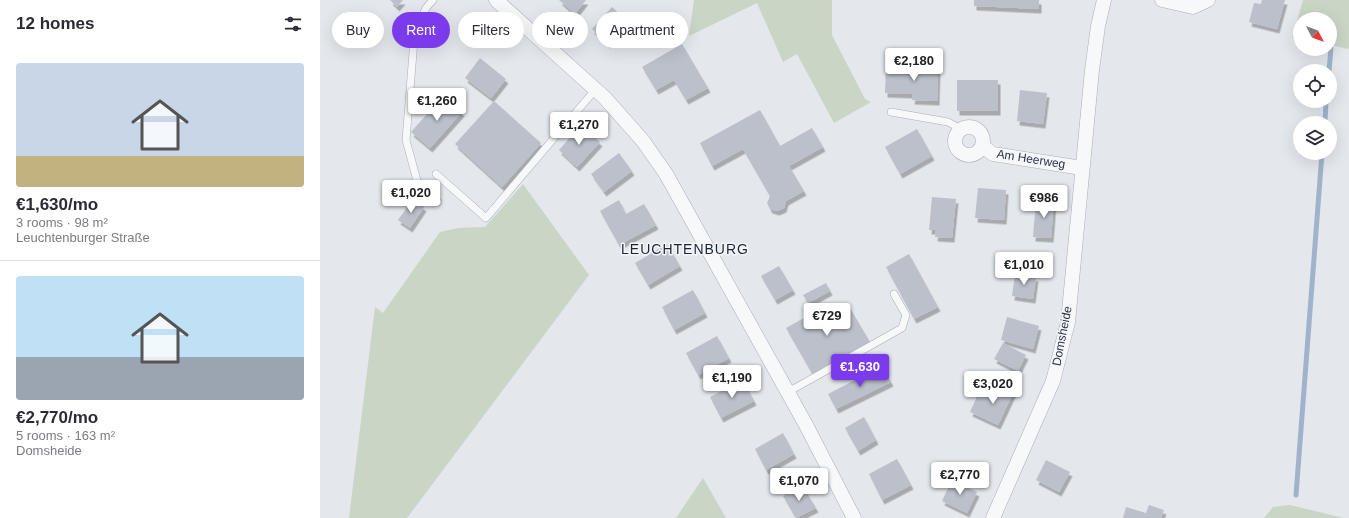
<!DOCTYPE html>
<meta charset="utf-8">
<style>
:root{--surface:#fff;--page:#f7f7f7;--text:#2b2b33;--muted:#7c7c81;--line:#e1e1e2;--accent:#7c3aed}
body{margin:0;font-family:Helvetica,sans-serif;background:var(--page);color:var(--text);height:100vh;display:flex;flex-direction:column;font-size:15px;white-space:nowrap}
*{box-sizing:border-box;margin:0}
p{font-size:13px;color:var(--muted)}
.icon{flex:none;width:22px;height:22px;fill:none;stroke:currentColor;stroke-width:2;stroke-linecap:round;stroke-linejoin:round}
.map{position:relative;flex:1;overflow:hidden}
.panel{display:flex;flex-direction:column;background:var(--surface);width:320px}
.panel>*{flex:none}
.hud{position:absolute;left:12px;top:12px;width:380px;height:36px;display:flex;gap:8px}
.needle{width:26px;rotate:131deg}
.tools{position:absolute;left:973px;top:12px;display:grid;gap:8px}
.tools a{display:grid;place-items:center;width:44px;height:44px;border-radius:50%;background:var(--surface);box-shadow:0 4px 16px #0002;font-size:20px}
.price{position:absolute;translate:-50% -34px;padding:0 9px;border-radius:4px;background:#fff;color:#222;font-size:13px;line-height:26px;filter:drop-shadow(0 1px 2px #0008)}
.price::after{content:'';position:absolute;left:50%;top:24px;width:12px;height:9px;margin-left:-6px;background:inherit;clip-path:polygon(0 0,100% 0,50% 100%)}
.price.current{background:var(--accent);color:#fff}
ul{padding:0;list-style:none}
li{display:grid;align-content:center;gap:8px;height:212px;padding:0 16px}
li+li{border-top:1px solid var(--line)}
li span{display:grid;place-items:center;height:124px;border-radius:4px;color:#555}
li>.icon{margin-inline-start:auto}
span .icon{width:72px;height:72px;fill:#fffc;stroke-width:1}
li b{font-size:17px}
h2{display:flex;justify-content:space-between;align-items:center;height:48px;padding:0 16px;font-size:17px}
.tag{padding:0 14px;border-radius:18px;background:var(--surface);box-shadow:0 4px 16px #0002;font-size:14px;line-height:36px}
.tag.current{background:var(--accent);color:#fff}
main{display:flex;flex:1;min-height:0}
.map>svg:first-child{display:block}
</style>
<main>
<section class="panel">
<h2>12 homes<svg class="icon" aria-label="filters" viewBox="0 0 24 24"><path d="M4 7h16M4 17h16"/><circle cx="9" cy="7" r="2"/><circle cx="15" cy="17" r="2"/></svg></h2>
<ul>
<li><span style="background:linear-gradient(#c9d6e8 75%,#c2b280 0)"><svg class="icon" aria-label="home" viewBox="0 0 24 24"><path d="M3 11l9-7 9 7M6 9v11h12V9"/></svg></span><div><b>€1,630/mo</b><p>3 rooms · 98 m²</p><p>Leuchtenburger Straße</p></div></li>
<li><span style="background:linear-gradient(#bfe0f5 65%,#9aa5b1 0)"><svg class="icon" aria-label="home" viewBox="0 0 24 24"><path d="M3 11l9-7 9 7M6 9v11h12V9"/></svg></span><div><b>€2,770/mo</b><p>5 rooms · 163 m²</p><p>Domsheide</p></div></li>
</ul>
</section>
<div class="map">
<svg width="1029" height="518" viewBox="0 0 1029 518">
<defs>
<filter id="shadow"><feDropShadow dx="2.5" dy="4.5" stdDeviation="0" flood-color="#0004"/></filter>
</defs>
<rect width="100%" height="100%" fill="#e4e7ec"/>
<!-- green -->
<g fill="#c9d6c5">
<polygon points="374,0 512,0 512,35 545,99 551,102 514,123 477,54 463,62 437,3 369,36"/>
<polygon points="983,0 1029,0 1029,49 1010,45 1010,19 980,19 980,40 972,38"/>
<polygon points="203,184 269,275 87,518 29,518 55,307 63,313 120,232 138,228 165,227"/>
<polygon points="383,478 406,518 356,518"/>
<polygon points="970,505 1024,518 944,518 953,507"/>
</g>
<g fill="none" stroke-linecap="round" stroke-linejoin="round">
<!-- stream -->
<g stroke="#9fb4cc" stroke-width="5">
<polyline points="1009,71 1011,48"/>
<polyline points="1005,123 1006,101"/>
<polyline points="976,495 1002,153"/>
</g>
</g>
<!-- building -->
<g fill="#bbc0ca" filter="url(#shadow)">
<polygon points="70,0 83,0 77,7"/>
<polygon points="239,0 266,0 255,14"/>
<polygon points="654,0 719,0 719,9 654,6"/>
<polygon points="942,0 965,0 957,29 929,22 934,3 941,4"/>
<polygon points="292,7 308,22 288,44 272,29"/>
<polygon points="362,44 388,88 366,100 354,80 336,90 322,67"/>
<polygon points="160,58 186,79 171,98 145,78"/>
<polygon points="596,65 618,65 617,101 592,100 593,94 565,93 566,68 595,69"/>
<rect x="637" y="80" width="41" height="31"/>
<polygon points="700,90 727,93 723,124 697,121"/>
<polygon points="124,95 142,112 110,148 91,132"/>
<polygon points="174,101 221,143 182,187 135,144"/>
<polygon points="440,110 460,146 492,128 503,147 469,166 484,191 466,201 464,208 457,211 450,209 447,203 450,196 423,149 392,166 380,143"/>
<polygon points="261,125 280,142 257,167 239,150"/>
<polygon points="597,129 612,156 580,174 565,147"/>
<polygon points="299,153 312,171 284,192 271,174"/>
<polygon points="658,188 686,190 684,220 655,218"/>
<polygon points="612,197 636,199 632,238 615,237 616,230 609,230"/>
<polygon points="93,199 104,207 90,228 78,220"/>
<polygon points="299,200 306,214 324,204 336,225 299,245 280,211"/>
<polygon points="716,200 734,201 731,238 713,237"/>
<polygon points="347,244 360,266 328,285 315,263"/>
<polygon points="589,254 618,307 594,319 566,267"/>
<polygon points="459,266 473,290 455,300 441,276"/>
<polygon points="695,274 716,277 713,299 692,296"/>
<polygon points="506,283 510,291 488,303 483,295"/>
<polygon points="373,290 385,313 354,330 342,307"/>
<polygon points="509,304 514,313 528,305 550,342 493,375 466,328"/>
<polygon points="687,317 719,326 713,349 681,340"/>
<polygon points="397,336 409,358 378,375 366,353"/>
<polygon points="683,343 706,355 698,371 674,359"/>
<polygon points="562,366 571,382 516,409 508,394"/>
<polygon points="423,380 434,401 401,418 390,397"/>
<polygon points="678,384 694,391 678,425 650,412 659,392 672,398"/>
<polygon points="544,417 556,440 538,451 525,428"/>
<polygon points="463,433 474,454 446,470 435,449"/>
<polygon points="577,459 591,485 562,500 549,474"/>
<polygon points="726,460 750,472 739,492 716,480"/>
<polygon points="632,480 657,492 647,513 622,501"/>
<polygon points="482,485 496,508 476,518 463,496"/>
<polygon points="829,505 844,510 841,518 803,518 806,507 826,513"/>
</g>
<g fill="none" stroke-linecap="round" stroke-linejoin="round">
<!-- service casing -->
<g stroke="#a9aeb7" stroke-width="8">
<g id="service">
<polyline points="113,0 106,8 99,23 94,40 86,140 98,184 118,202"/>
<polyline points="571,112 628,122 641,129"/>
<polyline points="116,174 166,218 275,90"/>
<polyline points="468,392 582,328 586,315 574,294"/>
</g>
</g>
<!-- minor casing -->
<g stroke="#a9aeb7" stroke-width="15">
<g id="minor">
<polyline points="176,0 285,98 323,141 346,174 486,425 534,518"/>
<polyline points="842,0 873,7 888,0"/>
<circle cx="649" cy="141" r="14"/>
<polyline points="662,146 673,154 762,168"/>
<polyline points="673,518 733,381 748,322 772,70 778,26 784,0"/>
</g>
</g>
<!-- service -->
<use href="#service" stroke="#f7f8fa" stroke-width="7"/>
<!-- minor -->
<use href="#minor" stroke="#f7f8fa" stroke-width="14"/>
</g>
<g text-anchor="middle" stroke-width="3" stroke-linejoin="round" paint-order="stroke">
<!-- street labels -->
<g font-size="12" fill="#2b3445" stroke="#f4f6f9">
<text transform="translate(711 159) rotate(9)" y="4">Am Heerweg</text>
<text transform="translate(742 336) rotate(-79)" y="4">Domsheide</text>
</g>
<!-- quarter labels -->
<g font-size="14" letter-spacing="1" fill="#1d2536" stroke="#f4f6f9">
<text x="365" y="254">LEUCHTENBURG</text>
</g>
</g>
</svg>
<div class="tools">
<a><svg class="needle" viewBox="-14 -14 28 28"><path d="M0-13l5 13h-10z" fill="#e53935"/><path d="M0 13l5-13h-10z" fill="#7c7c81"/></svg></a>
<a><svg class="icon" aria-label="locate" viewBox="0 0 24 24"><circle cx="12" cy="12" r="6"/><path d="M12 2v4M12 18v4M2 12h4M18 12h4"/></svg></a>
<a><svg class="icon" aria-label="layers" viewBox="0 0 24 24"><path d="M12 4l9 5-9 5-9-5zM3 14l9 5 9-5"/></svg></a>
</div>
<b class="price" style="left:594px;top:82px">€2,180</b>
<b class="price" style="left:117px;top:122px">€1,260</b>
<b class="price" style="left:259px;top:146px">€1,270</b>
<b class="price" style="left:91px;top:214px">€1,020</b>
<b class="price" style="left:724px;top:219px">€986</b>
<b class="price" style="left:704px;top:286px">€1,010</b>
<b class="price" style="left:507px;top:337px">€729</b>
<b class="price current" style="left:540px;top:388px">€1,630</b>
<b class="price" style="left:412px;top:399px">€1,190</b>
<b class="price" style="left:673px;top:405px">€3,020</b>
<b class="price" style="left:640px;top:496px">€2,770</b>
<b class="price" style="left:479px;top:502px">€1,070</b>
<div class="hud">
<a class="tag">Buy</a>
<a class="tag current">Rent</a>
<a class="tag">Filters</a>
<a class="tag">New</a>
<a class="tag">Apartment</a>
</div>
</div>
</main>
